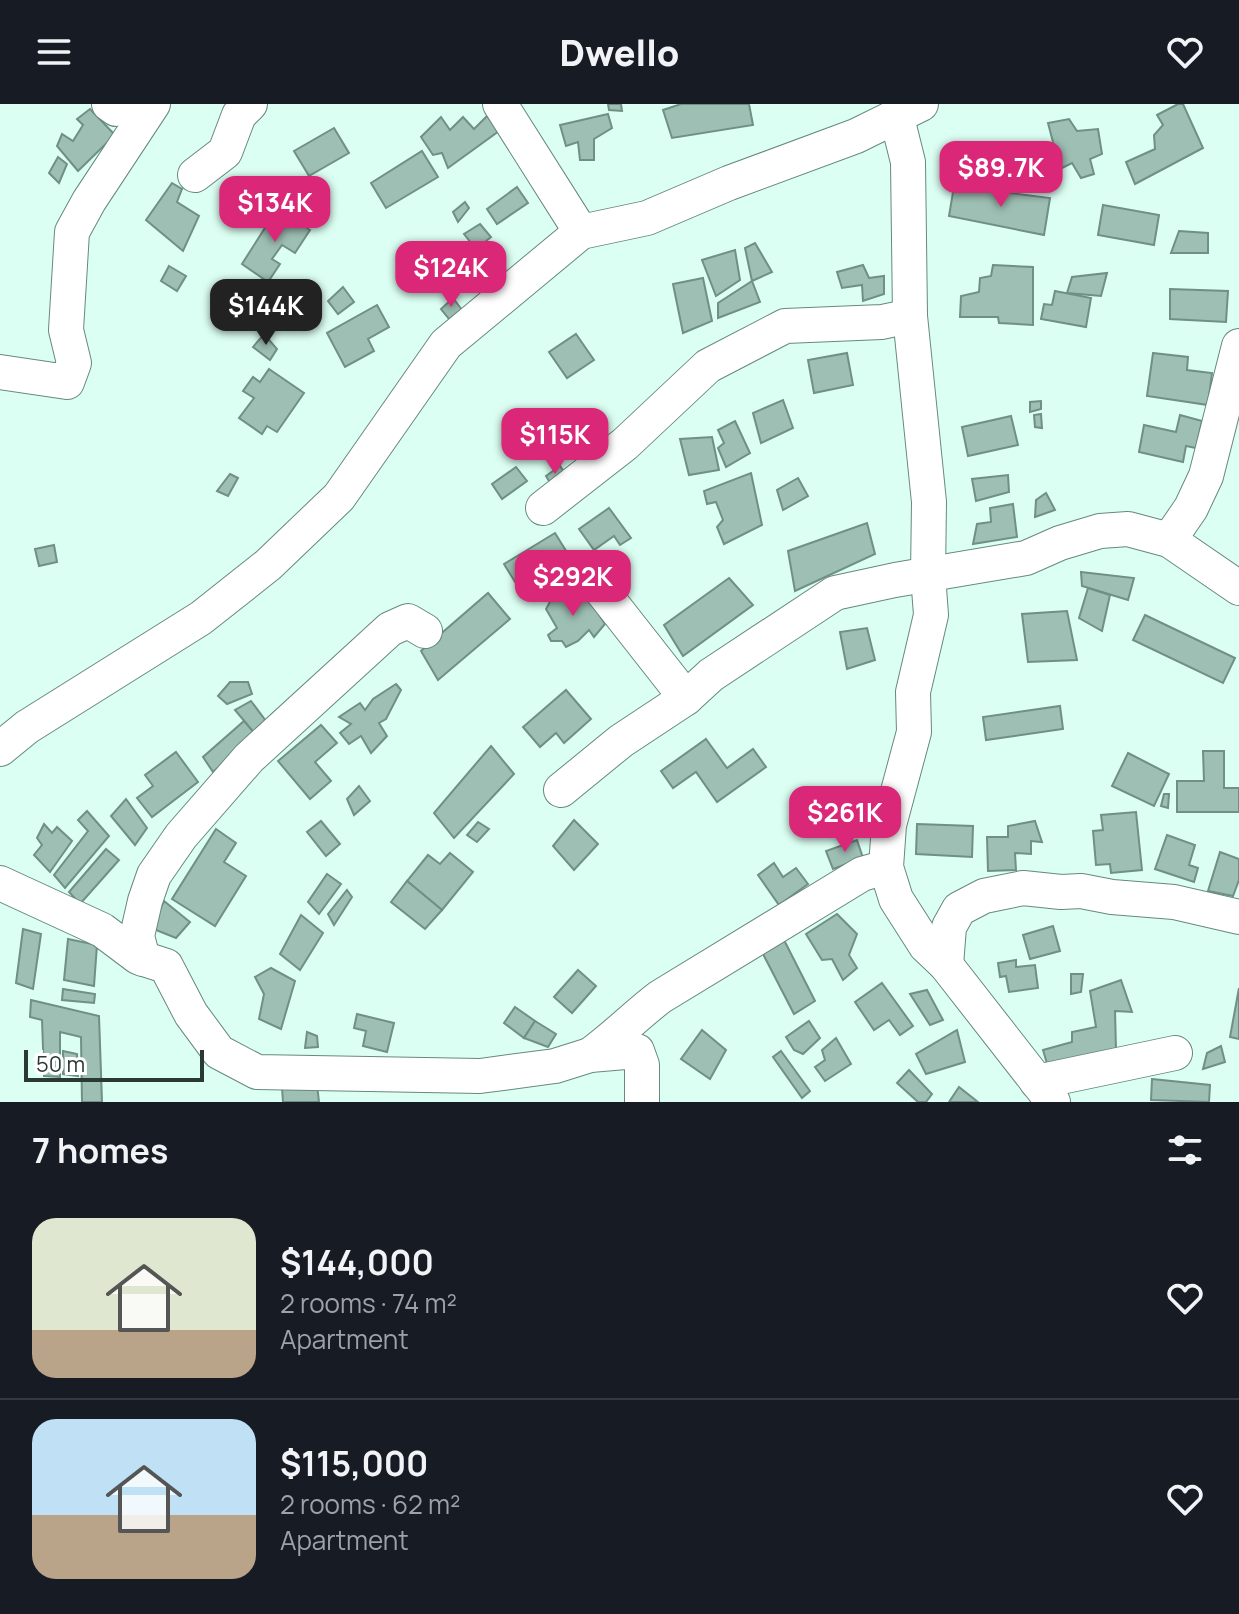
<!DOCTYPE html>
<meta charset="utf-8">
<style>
:root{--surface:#171b24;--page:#242831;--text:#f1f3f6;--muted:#9ea1a6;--line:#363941;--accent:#db2777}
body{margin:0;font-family:Manrope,sans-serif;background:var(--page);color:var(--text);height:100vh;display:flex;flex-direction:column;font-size:30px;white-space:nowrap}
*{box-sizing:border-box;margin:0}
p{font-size:26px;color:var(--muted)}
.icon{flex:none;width:44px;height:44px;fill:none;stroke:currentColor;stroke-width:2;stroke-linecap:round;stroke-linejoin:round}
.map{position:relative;height:998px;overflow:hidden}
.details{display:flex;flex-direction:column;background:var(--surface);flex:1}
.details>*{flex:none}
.scale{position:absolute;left:24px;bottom:20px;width:180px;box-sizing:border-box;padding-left:8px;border:4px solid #2b3935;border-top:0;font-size:22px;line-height:28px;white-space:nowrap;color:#2b3935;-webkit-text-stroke:6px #fff;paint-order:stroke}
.price{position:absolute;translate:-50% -68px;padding:0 18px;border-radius:16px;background:var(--accent);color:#fff;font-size:26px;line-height:52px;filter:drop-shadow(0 2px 4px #0008)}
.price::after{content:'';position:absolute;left:50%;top:48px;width:24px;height:18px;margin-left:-12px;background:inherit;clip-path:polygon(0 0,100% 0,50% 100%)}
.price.active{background:#222;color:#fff}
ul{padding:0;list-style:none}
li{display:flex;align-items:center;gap:24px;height:200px;padding:0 32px}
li+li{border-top:2px solid var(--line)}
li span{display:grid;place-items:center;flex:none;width:224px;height:160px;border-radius:24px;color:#555}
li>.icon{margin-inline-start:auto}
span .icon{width:96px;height:96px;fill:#fffc;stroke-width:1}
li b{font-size:34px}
h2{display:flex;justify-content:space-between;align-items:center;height:96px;padding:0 32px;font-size:34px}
header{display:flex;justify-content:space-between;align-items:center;height:104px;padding:0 32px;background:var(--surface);font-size:36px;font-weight:800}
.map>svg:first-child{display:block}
</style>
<header><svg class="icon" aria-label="menu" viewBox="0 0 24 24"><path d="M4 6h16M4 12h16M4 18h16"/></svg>Dwello<svg class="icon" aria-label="heart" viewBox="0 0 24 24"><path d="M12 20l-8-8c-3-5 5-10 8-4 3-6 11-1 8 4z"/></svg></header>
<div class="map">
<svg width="1239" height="998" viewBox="0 0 1239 998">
<rect width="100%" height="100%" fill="#dcfff3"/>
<!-- building -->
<g fill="#9ebfb4" stroke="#708f85" stroke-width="2">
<polygon points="608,0 621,0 622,7 609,6"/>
<polygon points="681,0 749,0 753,21 672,34 663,6"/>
<polygon points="1178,0 1183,0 1203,44 1135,80 1126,58 1155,45 1154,31 1163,21 1157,11"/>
<polygon points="90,5 115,31 78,67 57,42 62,30 73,37 83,21 77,15"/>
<polygon points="608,10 612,24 594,35 594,56 580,56 578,38 566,42 560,21"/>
<polygon points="487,12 499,27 448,64 442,49 433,51 421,33 441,13 450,26 463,13 474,25"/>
<polygon points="1069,15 1077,27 1098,25 1102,50 1090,55 1094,70 1081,74 1072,59 1060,65 1048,19"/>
<polygon points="334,24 349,49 309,72 294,47"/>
<polygon points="422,47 438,73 386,104 371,79"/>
<polygon points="58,53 67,60 59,79 49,69"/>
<polygon points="172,79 182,85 177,98 199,112 183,147 146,116"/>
<polygon points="954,82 1050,94 1044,131 949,112"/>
<polygon points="517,83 528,99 497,120 487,105"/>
<polygon points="465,98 469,104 458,118 453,108"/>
<polygon points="1103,101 1159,111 1154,141 1098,131"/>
<polygon points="277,105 310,126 295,149 282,141 272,155 280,160 268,178 242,160"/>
<polygon points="480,120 491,133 476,145 464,130"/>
<polygon points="1179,127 1208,129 1208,149 1171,149"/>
<polygon points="755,139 772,168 752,177 745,144"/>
<polygon points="735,146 740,176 716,192 702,156"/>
<polygon points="863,161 869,174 884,172 884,190 863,197 862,181 842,184 837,168"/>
<polygon points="993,161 1033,163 1033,221 999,219 998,213 960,213 961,192 979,188 980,174 991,172"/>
<polygon points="169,162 186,172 177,187 161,177"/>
<polygon points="1107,169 1101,192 1067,189 1072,173"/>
<polygon points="703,174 712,217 683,229 673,180"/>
<polygon points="752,177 760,198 718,214 718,199"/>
<polygon points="231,180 247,192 242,204 226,189"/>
<polygon points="343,183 354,198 338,210 328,197"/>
<polygon points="1170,185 1228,187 1226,218 1170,215"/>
<polygon points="1055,187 1091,194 1086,223 1041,215 1044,200 1052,201"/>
<polygon points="453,194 462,206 449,215 441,205"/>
<polygon points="377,201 389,223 368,235 374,247 345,263 327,229"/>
<polygon points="264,230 277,245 270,256 253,243"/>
<polygon points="576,230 594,256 567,274 549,248"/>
<polygon points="847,249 853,281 814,289 808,256"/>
<polygon points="1153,249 1188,253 1187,266 1212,269 1208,301 1147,292"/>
<polygon points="269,265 304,289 277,328 267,322 262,330 239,314 254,294 243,287 253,273 260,278"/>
<polygon points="783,296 793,324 761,339 753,309"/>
<polygon points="1041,297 1041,305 1030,308 1030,298"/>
<polygon points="561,306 574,327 546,345 533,325"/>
<polygon points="1041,310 1042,324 1035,323 1034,311"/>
<polygon points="1180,311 1202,317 1196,344 1186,342 1183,358 1139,348 1144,321 1176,328"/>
<polygon points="1011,312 1018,341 968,352 962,323"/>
<polygon points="735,317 750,349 726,363 718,344 724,339 718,326"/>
<polygon points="712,333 719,366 689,371 680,335"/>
<polygon points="560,362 565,369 552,382 546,372"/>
<polygon points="516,363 527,377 502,395 492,380"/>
<polygon points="751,369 762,421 724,440 717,423 723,416 716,398 707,400 704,387"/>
<polygon points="230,370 238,374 228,392 217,387"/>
<polygon points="1008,371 1009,388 976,397 972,375"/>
<polygon points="798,374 808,392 783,406 777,386"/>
<polygon points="1046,389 1055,406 1035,413 1036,396"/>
<polygon points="1013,400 1017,433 973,440 977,420 991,418 990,404"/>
<polygon points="609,404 631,434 620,441 614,432 594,446 579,425"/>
<polygon points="867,419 875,450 795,487 788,447"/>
<polygon points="555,429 571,455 520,486 504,460"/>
<polygon points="54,441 57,458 39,462 35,445"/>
<polygon points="1081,468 1134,474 1128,496 1082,482"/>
<polygon points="729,474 753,501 683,552 664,521"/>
<polygon points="1088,484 1110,491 1102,527 1079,514"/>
<polygon points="574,488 577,493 585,489 605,520 594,533 589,526 578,537 566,543 562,537 551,537 548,531 557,524 546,505 551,496 558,496 566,489"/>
<polygon points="488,489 510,515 438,576 421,547"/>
<polygon points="1067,507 1077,556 1028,558 1022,510"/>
<polygon points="1145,511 1235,554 1223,579 1133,536"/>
<polygon points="867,524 875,556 847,565 840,528"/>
<polygon points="230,578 248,578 252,590 227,600 218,592"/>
<polygon points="396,580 401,586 386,615 379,619 387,632 371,649 361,632 349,640 340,629 351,620 339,613 360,599 365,606 373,595"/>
<polygon points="566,586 591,615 564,639 556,629 540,643 523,623"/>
<polygon points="251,597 269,621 256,631 235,606"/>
<polygon points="1060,602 1063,625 986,636 983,613"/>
<polygon points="244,617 256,631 213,668 203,653"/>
<polygon points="321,621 337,639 315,658 331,677 310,695 278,657"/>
<polygon points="706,635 727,664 753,645 766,663 717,698 696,668 673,684 661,667"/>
<polygon points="491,642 514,670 454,734 434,709"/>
<polygon points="1203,647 1224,647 1224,684 1239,684 1239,708 1177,708 1177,677 1204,677"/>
<polygon points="176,648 198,678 152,713 137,694 153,682 145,671"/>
<polygon points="1128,649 1169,670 1154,702 1112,682"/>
<polygon points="359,682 370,697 354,711 347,695"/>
<polygon points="1164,690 1169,690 1168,704 1161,702"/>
<polygon points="126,695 147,724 135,741 111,712"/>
<polygon points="87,707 109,732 65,784 54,771 88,727 78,716"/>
<polygon points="1136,708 1142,766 1111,769 1110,760 1096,761 1093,727 1103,726 1101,711"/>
<polygon points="574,716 598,740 574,766 553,742"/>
<polygon points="321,717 340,740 326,752 307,728"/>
<polygon points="1035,717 1042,738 1031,737 1031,750 1015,749 1016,766 988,767 987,733 1008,733 1008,722"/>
<polygon points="478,718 489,725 477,738 467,731"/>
<polygon points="44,720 52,729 57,723 72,737 50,768 34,751 42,741 37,734"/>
<polygon points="917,720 973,722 972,753 916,750"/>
<polygon points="216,725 236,739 224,758 246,772 215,822 172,795"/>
<polygon points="1167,731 1195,741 1189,761 1198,764 1194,778 1155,765"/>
<polygon points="857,736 863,754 833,765 826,747"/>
<polygon points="106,745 119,756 80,800 69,788"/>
<polygon points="1220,748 1239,755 1239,776 1233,792 1208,787"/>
<polygon points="450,749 473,768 442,806 407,777 428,751 440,760"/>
<polygon points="774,759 783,773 796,764 808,780 779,801 758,771"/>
<polygon points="327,770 341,780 319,810 308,798"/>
<polygon points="407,777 442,806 425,825 391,798"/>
<polygon points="347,786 352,793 334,821 328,810"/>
<polygon points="164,797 190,818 176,834 151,824"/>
<polygon points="837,810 857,830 849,851 857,864 843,876 832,855 822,856 806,830"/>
<polygon points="301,811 323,829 300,866 280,850"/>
<polygon points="1053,822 1060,847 1030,855 1023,831"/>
<polygon points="23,825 41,830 33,885 16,879"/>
<polygon points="68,835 97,841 94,882 64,876"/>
<polygon points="784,836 815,897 794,910 762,848"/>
<polygon points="1016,856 1016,863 1035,861 1038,884 1009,888 1006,872 1000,873 998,859"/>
<polygon points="271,864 295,877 281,925 259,915 264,890 255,873"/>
<polygon points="578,866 596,882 572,909 554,893"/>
<polygon points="1071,870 1083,870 1081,888 1071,890"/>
<polygon points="1121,876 1132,908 1115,907 1116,945 1048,963 1043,946 1072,938 1072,928 1096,923 1090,887"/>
<polygon points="882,879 913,922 900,931 889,916 874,926 855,898"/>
<polygon points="1239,884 1239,935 1230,933"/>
<polygon points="63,885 95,890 94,899 62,896"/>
<polygon points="927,886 943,916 930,921 910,890"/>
<polygon points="31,896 99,912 102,998 82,998 81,933 60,928 60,973 44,972 42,916 30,913"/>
<polygon points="515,903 535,917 524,934 504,919"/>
<polygon points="357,910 394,919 387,948 363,942 366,927 354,924"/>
<polygon points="535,917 556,930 548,943 524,934"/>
<polygon points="809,917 820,934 803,950 794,946 786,933"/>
<polygon points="702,926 726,946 710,975 681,955"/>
<polygon points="957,926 965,958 926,970 916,950"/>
<polygon points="307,928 317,932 318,943 305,944"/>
<polygon points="836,934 851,960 825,977 815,963 825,956 822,946"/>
<polygon points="1221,942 1225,958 1203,965 1207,949"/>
<polygon points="63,947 77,950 78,972 63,970"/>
<polygon points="781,947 810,987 802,994 773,953"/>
<polygon points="909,966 932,990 926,998 918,998 897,979"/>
<polygon points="1152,975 1210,981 1209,998 1151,996"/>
<polygon points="317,980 319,998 283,998 282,984"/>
<polygon points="959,983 978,998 949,998"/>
</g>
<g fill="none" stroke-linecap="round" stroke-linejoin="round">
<!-- minor casing -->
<g stroke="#68887e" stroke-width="36">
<g id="minor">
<polyline points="109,0 116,5 123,0"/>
<polyline points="500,0 581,128"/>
<polyline points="896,10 908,58 910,212 929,398 928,471 931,511 913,588 914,628 889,721 886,763 896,795 926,842 946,861 1053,998"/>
<polyline points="195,71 225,48 239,11 250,0"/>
<polyline points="0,268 67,278 74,259 66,226 72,128 89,97 153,0"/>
<polyline points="543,404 625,340 708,262 785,222 882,218 910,212"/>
<polyline points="1169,436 1191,404 1206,372 1239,242"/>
<polyline points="598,482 686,594"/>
<polyline points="0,645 27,623 201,514 268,461 339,393 446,240 581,128 647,114 729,79 856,32 921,0"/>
<polyline points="561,686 621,637 686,594 711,571 835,489 895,476 1026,454 1060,439 1100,427 1128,425 1169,436 1239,484"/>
<polyline points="0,779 102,826 138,853 166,862 191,910 219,948 257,968 480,972 555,962 590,951 637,947 642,961 642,998"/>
<polyline points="143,855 137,832 145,797 154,771 181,732 249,654 390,525 408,517 425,527"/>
<polyline points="946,861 949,823 959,805 984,792 1023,784 1061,788 1081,787 1112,793 1174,798 1239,813"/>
<path d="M590,951C615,933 635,912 660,893L862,770L886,763"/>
<polyline points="1037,978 1175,949"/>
</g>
</g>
<!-- minor -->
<use href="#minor" stroke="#fff" stroke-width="34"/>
</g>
</svg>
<div class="scale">50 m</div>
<b class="price" style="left:1001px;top:105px">$89.7K</b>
<b class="price" style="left:275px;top:140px">$134K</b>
<b class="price" style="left:451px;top:205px">$124K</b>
<b class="price active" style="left:266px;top:243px">$144K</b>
<b class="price" style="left:555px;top:372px">$115K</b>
<b class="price" style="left:573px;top:514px">$292K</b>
<b class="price" style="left:845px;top:750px">$261K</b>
</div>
<section class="details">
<h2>7 homes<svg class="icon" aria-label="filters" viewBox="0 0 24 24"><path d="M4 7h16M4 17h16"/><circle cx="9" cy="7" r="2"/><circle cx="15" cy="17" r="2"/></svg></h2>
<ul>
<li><span style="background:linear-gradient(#dfe7d0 70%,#b9a48a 0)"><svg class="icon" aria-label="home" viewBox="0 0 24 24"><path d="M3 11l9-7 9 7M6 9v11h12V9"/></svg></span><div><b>$144,000</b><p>2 rooms · 74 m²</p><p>Apartment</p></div><svg class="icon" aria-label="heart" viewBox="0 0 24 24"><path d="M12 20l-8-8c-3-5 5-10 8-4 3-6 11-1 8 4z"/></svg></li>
<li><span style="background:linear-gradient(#bfe0f5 60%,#b9a48a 0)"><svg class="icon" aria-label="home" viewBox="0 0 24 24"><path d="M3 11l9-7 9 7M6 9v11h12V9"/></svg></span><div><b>$115,000</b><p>2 rooms · 62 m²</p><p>Apartment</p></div><svg class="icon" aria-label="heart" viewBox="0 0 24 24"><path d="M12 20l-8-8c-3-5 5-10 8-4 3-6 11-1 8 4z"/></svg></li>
</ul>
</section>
